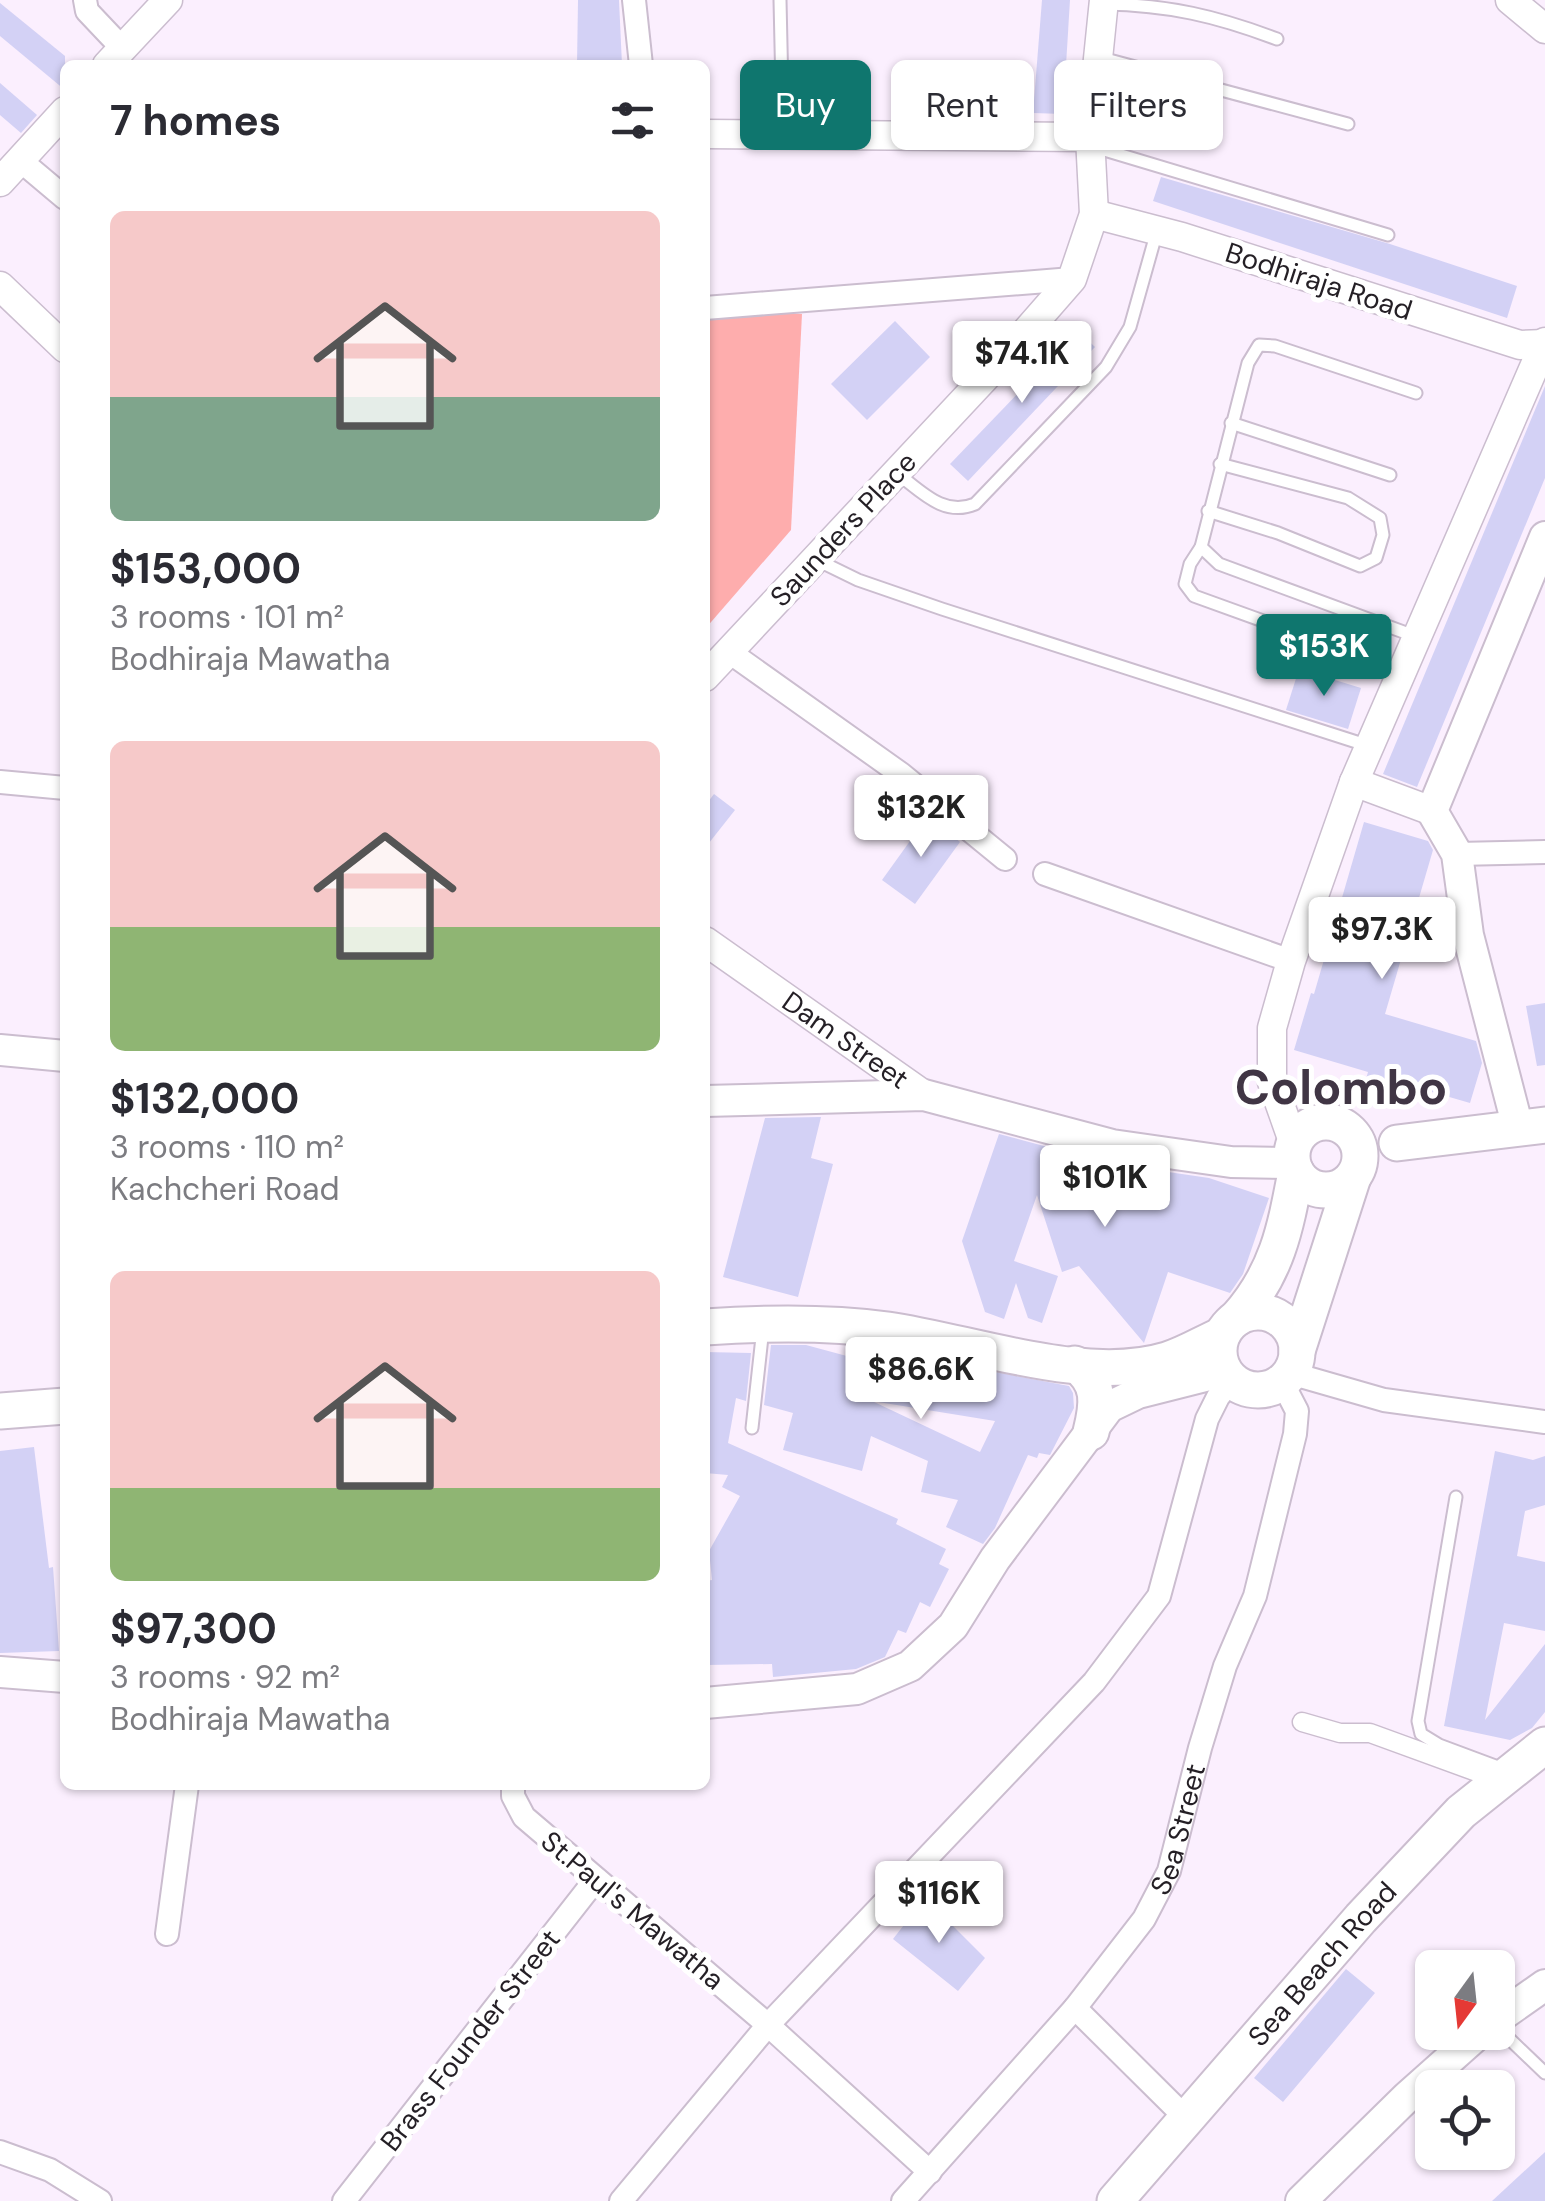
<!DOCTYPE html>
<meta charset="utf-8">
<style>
:root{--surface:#fff;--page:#f7f7f7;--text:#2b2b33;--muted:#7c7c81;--accent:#0f766e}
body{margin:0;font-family:"DM Sans",sans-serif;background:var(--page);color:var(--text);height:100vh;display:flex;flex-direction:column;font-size:38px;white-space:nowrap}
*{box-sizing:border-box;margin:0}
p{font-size:32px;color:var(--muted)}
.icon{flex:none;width:55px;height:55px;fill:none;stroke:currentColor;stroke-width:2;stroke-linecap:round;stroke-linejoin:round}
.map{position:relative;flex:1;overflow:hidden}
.sheet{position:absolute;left:60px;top:60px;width:650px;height:1730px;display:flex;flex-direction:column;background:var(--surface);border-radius:15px;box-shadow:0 2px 8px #0004}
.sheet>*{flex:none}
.banner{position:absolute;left:740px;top:60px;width:655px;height:90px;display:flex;gap:20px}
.needle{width:65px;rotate:195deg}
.controls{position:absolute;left:1415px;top:1950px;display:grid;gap:20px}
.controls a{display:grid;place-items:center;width:100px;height:100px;border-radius:15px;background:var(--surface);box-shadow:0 2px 8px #0004;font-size:50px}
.price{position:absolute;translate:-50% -85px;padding:0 22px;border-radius:10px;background:#fff;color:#222;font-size:32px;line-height:65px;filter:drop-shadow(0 2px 5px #0008)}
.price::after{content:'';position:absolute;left:50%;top:60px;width:30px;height:22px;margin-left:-15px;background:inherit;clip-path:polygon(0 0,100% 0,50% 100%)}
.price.current{background:var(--accent);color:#fff}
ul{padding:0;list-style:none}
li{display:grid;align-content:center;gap:20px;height:530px;padding:0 50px}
li span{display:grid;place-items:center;height:310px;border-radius:15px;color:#555}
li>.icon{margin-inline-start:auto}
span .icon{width:180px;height:180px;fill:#fffc;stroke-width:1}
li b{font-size:42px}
h2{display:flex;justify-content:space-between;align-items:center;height:120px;padding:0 50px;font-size:42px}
.tag{padding:0 35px;border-radius:15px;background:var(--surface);box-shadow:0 2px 8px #0004;font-size:35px;line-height:90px}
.tag.current{background:var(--accent);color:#fff}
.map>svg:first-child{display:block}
</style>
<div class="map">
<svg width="1545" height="2201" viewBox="0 0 1545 2201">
<rect width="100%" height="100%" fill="#fbeffe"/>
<!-- green -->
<polygon fill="#feadad" points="705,308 802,314 791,530 705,629"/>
<!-- building -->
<g fill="#d3d1f5" fill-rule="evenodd">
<polygon points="578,0 619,0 622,65 577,65"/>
<polygon points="1042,0 1070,0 1063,114 1033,113"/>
<polygon points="0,3 65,56 65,90 0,36"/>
<polygon points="0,83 37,115 21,133 0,115"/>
<polygon points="1161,177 1390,244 1517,286 1507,318 1153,201"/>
<polygon points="895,321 930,357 867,420 831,384"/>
<polygon points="1078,331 1095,347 968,481 950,464"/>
<polygon points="1545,386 1545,478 1417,787 1383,774"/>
<polygon points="1299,669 1361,688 1348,729 1286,710"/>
<polygon points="714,794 735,810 705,848 705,806"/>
<polygon points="928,816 960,842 915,904 882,880"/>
<polygon points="1364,822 1428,841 1433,850 1385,1014 1476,1041 1482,1063 1470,1103 1401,1083 1393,1109 1360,1100 1368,1072 1294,1050 1311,993 1314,994"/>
<polygon points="1545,1003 1545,1065 1537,1066 1526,1006"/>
<polygon points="821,1117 811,1158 833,1164 798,1297 723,1277 765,1118"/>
<polygon points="999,1134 1107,1163 1209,1178 1269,1198 1243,1274 1230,1293 1168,1272 1144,1343 1079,1266 1062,1272 1037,1195 1014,1261 1058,1276 1042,1323 1028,1318 1016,1283 1004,1319 985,1312 962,1241"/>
<path d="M771,1345H806L869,1362L870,1358L892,1364L896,1353L938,1371L943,1362L1069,1386L1073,1393L1074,1408L1050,1455L1039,1453L1037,1458L1028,1455L995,1528L983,1544L946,1527L958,1500L921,1492L928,1461L871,1436L862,1471L783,1450L793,1413L764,1405ZM872,1401L995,1421L980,1452Z"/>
<polygon points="705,1352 751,1353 746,1401 736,1398 728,1443 898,1519 896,1524 946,1549 939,1564 949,1569 930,1607 920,1602 906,1633 898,1630 885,1657 856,1669 773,1677 772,1664 707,1665 705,1581 712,1580 709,1551 740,1496 722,1487 728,1475 705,1473"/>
<polygon points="34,1447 49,1568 53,1567 59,1651 0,1653 0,1451"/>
<polygon points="1495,1451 1533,1460 1545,1456 1545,1505 1525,1511 1517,1556 1545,1562 1545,1631 1504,1623 1485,1720 1545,1644 1545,1712 1532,1728 1510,1740 1444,1726"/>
<polygon points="925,1898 985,1958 958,1991 893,1939"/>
<polygon points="1346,1969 1375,1993 1283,2102 1254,2078"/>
<polygon points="1545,2152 1545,2201 1492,2201"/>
</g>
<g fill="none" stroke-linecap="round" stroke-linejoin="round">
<!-- service casing -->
<g stroke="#cbbdcf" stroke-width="15">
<g id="service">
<polyline points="780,0 783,135"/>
<path d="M1104,4C1169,5 1216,16 1277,39"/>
<polyline points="1098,57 1348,124"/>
<polyline points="1091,146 1388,235"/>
<polyline points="1416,393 1275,346 1259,345 1248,363 1201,547 1219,564 1417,637"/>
<polyline points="1231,423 1390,475"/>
<path d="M898,474C922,492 944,517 975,504L1106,367L1130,327L1157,231"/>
<polyline points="1208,511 1278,533 1360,566 1376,558 1383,535 1380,518 1348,498 1220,464"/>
<polyline points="1201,547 1190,564 1185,584 1194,596 1349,652"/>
<polyline points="815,559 858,580 942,609 1369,746"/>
<polyline points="752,1428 763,1328"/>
<polyline points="1456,1497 1418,1721 1421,1734 1439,1745 1506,1770"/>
<polyline points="1498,2028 1545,2073"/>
</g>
</g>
<!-- pedestrian casing -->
<g stroke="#cbbdcf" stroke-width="21">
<polyline id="pedestrian" points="1302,1722 1340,1733 1370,1733 1499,1780"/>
</g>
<!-- minor casing -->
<g stroke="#cbbdcf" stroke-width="26">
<g id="minor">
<polyline points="85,0 87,11 122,48"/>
<polyline points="634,0 641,65"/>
<polyline points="21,161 65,198"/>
<polyline points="705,308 1072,279"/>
<polyline points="728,651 901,774 1005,859"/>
<polyline points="0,782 65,788"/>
<polyline points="1457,854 1545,852"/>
<polyline points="1045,874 1291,961"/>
<polyline points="1290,1373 1384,1400 1545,1422"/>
<polyline points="513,1785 513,1796 524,1817 768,2025 930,2172"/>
<polyline points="167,1934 187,1785"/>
<polyline points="1075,2008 1187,2119"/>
<polyline points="0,2152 50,2170 100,2201"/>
<polyline points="344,2201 596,1879"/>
<polyline points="621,2201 768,2025 1094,1682 1159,1596 1207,1419 1218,1397 1232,1379"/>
<path id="s1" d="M903,2201L1075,2008L1144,1919L1169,1871L1200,1748L1225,1666L1255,1596L1295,1434L1297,1411L1282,1382"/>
</g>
</g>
<!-- tertiary casing -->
<g stroke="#cbbdcf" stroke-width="31">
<g id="tertiary">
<polyline points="1510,0 1545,29"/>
<polyline points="107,65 168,0"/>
<polyline points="705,134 1090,137"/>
<polyline points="0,182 65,111"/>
<polyline points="1094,214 1182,237 1520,345 1545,344"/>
<polyline points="0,286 65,348"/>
<polyline points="705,677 996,366 1072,279 1094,214 1090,137 1104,0"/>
<polyline points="1354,782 1432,811"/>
<path id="s2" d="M705,941L924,1095"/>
<polyline points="1294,1144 1272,1082 1272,1028 1291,961 1354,782 1545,342"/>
</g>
</g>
<!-- secondary casing -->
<g stroke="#cbbdcf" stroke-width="34">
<g id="secondary">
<polyline points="0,1050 65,1056"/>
<polyline points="705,1101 924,1095 1112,1145 1231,1162 1293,1163"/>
<polyline points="1518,1128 1468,935 1457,854 1432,811 1545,537"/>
<polyline points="0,1672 65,1677"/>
<polyline points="705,1703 857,1689 910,1666 953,1626 995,1559 1109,1407 1138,1393 1225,1371"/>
<polyline points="1498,2018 1545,1985"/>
<polyline points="1301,2201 1407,2097 1480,2032"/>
</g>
</g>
<!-- primary casing -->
<g stroke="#cbbdcf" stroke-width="39">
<g id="primary">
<circle cx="1326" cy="1156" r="34"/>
<polyline points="1397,1143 1545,1125"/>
<circle cx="1258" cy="1351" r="39"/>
<path d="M1237,1318C1277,1273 1285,1230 1296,1172"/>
<path d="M705,1327C765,1323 828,1322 888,1330C971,1342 1085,1385 1167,1360C1186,1354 1204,1343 1222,1335"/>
<polyline points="1297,1351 1353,1177"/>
<path d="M1075,1364C1101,1382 1098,1404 1091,1432"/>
<polyline points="0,1411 65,1406"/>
<path id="s3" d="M1115,2201L1361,1918L1461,1812L1545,1745"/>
</g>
</g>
<!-- service -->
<use href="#service" stroke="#fff" stroke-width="11"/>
<!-- pedestrian -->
<use href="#pedestrian" stroke="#fff" stroke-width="18"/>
<!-- minor -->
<use href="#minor" stroke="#fff" stroke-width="22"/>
<!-- tertiary -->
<use href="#tertiary" stroke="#fff" stroke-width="28"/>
<!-- secondary -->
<use href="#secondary" stroke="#fff" stroke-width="30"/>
<!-- primary -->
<use href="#primary" stroke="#fff" stroke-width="35"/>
</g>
<g text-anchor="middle" stroke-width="10" stroke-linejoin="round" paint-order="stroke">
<!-- street labels -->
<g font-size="28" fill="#241f25" stroke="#fff">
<text transform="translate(1319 281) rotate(18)" y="10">Bodhiraja Road</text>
<text transform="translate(843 529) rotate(-47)" y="10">Saunders Place</text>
<text dy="10" stroke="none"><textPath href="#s2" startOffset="172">Dam Street</textPath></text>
<text dy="10" stroke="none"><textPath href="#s1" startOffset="468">Sea Street</textPath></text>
<text transform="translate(633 1910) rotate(40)" y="10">St.Paul's Mawatha</text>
<text dy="10" stroke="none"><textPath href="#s3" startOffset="315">Sea Beach Road</textPath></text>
<text transform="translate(470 2040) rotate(-52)" y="10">Brass Founder Street</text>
</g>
<!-- town labels -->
<g font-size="48" font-weight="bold" fill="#403544" stroke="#fff">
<text x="1341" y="1104">Colombo</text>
</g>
</g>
</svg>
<div class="controls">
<a><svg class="needle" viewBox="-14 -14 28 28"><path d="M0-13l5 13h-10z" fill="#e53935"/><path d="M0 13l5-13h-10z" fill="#7c7c81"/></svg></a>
<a><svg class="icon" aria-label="locate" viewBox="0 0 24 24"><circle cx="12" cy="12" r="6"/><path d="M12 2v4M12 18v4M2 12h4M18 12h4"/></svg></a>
</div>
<b class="price" style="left:1022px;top:406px">$74.1K</b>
<b class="price current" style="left:1324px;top:699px">$153K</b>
<b class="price" style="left:921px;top:860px">$132K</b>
<b class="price" style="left:1382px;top:982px">$97.3K</b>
<b class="price" style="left:1105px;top:1230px">$101K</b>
<b class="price" style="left:921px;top:1422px">$86.6K</b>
<b class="price" style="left:939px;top:1946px">$116K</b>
<div class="banner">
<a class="tag current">Buy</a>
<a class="tag">Rent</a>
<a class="tag">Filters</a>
</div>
<section class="sheet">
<h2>7 homes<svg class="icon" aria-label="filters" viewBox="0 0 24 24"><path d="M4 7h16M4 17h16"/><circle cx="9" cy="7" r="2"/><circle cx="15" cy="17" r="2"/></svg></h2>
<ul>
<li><span style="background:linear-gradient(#f6c9c9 60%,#7fa58c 0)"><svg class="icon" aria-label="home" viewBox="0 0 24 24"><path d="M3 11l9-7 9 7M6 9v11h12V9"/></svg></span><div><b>$153,000</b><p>3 rooms · 101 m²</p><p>Bodhiraja Mawatha</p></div></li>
<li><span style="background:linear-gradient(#f6c9c9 60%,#8fb573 0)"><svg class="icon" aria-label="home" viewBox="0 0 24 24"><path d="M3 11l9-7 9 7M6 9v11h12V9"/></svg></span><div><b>$132,000</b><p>3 rooms · 110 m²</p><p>Kachcheri Road</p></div></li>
<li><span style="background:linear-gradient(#f6c9c9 70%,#8fb573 0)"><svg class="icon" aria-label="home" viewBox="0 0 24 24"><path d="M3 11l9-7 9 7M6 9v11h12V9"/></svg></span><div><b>$97,300</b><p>3 rooms · 92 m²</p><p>Bodhiraja Mawatha</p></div></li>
</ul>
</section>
</div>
